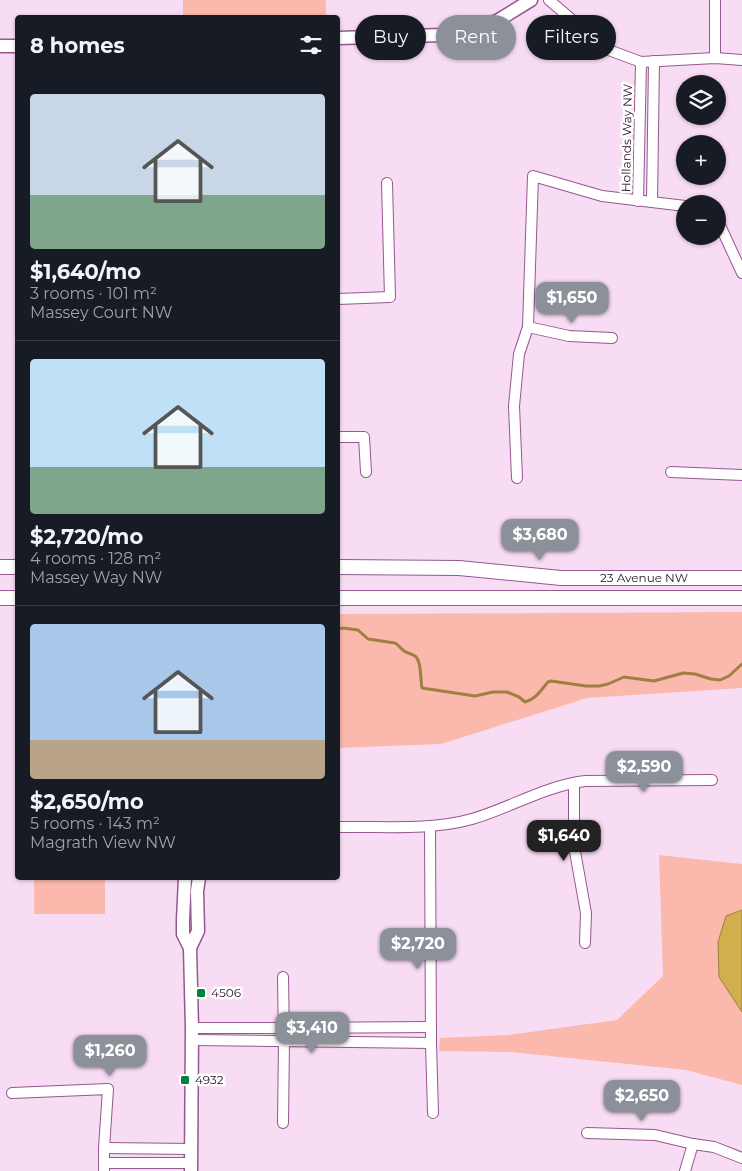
<!DOCTYPE html>
<meta charset="utf-8">
<style>
:root{--surface:#171b24;--page:#20242c;--text:#f1f3f6;--muted:#9ea1a6;--line:#363941;--accent:#8c9099}
body{margin:0;font-family:Montserrat,sans-serif;background:var(--page);color:var(--text);height:100vh;display:flex;flex-direction:column;font-size:19px;white-space:nowrap}
*{box-sizing:border-box;margin:0}
p{font-size:16px;color:var(--muted)}
.icon{flex:none;width:28px;height:28px;fill:none;stroke:currentColor;stroke-width:2;stroke-linecap:round;stroke-linejoin:round}
.map{position:relative;flex:1;overflow:hidden}
.sheet{position:absolute;left:15px;top:15px;width:325px;height:865px;display:flex;flex-direction:column;background:var(--surface);border-radius:5px;box-shadow:0 1px 4px #0004}
.sheet>*{flex:none}
.hud{position:absolute;left:355px;top:15px;width:311px;height:45px;display:flex;gap:10px}
.buttons{position:absolute;left:676px;top:75px;display:grid;gap:10px}
.buttons a{display:grid;place-items:center;width:50px;height:50px;border-radius:50%;background:var(--surface);box-shadow:0 1px 4px #0004;font-size:25px}
.price{position:absolute;translate:-50% -42px;padding:0 11px;border-radius:10px;background:var(--accent);color:#fff;font-size:16px;line-height:32px;filter:drop-shadow(0 1px 2px #0008)}
.price::after{content:'';position:absolute;left:50%;top:30px;width:15px;height:11px;margin-left:-8px;background:inherit;clip-path:polygon(0 0,100% 0,50% 100%)}
.price.on{background:#222;color:#fff}
ul{padding:0;list-style:none}
li{display:grid;align-content:center;gap:10px;height:265px;padding:0 15px}
li+li{border-top:1px solid var(--line)}
li span{display:grid;place-items:center;height:155px;border-radius:5px;color:#555}
li>.icon{margin-inline-start:auto}
span .icon{width:90px;height:90px;fill:#fffc;stroke-width:1}
li b{font-size:21px}
h2{display:flex;justify-content:space-between;align-items:center;height:60px;padding:0 15px;font-size:21px}
.chip{padding:0 18px;border-radius:22px;background:var(--surface);box-shadow:0 1px 4px #0004;font-size:18px;line-height:45px}
.chip.on{background:var(--accent);color:#fff}
.map>svg:first-child{display:block}
</style>
<div class="map">
<svg width="742" height="1171" viewBox="0 0 742 1171">
<rect width="100%" height="100%" fill="#f8dcf4"/>
<!-- green -->
<g fill="#fbb9ad">
<rect x="183" y="0" width="143" height="17"/>
<polygon points="742,612 742,688 587,698 441,744 338,748 338,614"/>
<polygon points="659,855 742,864 742,1085 686,1070 511,1052 439,1051 440,1038 508,1035 617,1020 663,976"/>
<rect x="34" y="878" width="71" height="36"/>
</g>
<!-- water -->
<polygon fill="#d0af4c" stroke="#9e8041" points="742,910 742,1012 719,977 718,942 726,916"/>
<g fill="none" stroke-linecap="round" stroke-linejoin="round">
<!-- stream -->
<path stroke="#9e8041" stroke-width="3" d="M338,629L343,628L358,630L368,639L395,643C399,645 400,648 404,651C407,653 412,654 415,656C422,661 420,680 422,688L475,696L493,692H507L519,697L525,702C536,699 541,690 548,682L551,681L586,686H599L608,684L624,677L654,681L683,673L695,674L711,679L720,680L729,676L742,664"/>
<!-- minor casing -->
<g stroke="#95588f" stroke-width="12">
<g id="minor">
<polyline points="549,0 606,49 641,62 715,58 742,60"/>
<polyline points="715,58 715,0"/>
<polyline points="638,201 641,62"/>
<polyline points="652,202 654,61"/>
<polyline points="718,221 742,273"/>
<polyline points="338,299 390,297 387,183"/>
<polyline points="528,327 569,336 612,338"/>
<polyline points="338,437 364,437 366,472"/>
<polyline points="671,472 742,475"/>
<polyline points="517,478 514,406 519,354 528,327 533,176 602,196 685,206"/>
<polyline points="574,783 574,846 586,913 585,943"/>
<polyline points="430,826 431,1043 433,1113"/>
<path d="M338,827C381,826 429,831 472,819C510,808 545,786 585,781L712,780"/>
<polyline points="283,977 284,1041 283,1123"/>
<polyline points="192,1028 284,1028 431,1027"/>
<polyline points="192,1040 431,1043"/>
<polyline points="12,1093 108,1089 104,1148 104,1171"/>
<polyline points="587,1133 655,1135 693,1144 714,1147 742,1158"/>
<polyline points="104,1148 191,1149"/>
<polyline points="104,1163 191,1163"/>
<polyline points="685,1171 693,1144"/>
</g>
</g>
<!-- tertiary casing -->
<g stroke="#95588f" stroke-width="15">
<g id="tertiary">
<polyline points="338,38 443,35 497,21 531,0"/>
<polyline points="0,46 18,46"/>
<polyline points="185,878 183,920 183,934 190,948 192,1028 191,1171"/>
<polyline points="190,948 198,931 197,891 199,878"/>
</g>
</g>
<!-- secondary casing -->
<g stroke="#95588f" stroke-width="16">
<g id="secondary">
<polyline points="0,567 18,567"/>
<polyline points="338,567 459,568 561,578 742,578"/>
<polyline points="0,598 18,598"/>
<polyline points="338,598 742,598"/>
</g>
</g>
<!-- minor -->
<use href="#minor" stroke="#fff" stroke-width="10"/>
<!-- tertiary -->
<use href="#tertiary" stroke="#fff" stroke-width="12"/>
<!-- secondary -->
<use href="#secondary" stroke="#fff" stroke-width="14"/>
</g>
<!-- markers -->
<g fill="#00823c" stroke="#fff" stroke-width="2">
<rect x="196" y="988" width="10" height="10" rx="2.5"/>
<rect x="180" y="1075" width="10" height="10" rx="2.5"/>
</g>
<g text-anchor="middle" stroke-width="5" stroke-linejoin="round" paint-order="stroke">
<!-- street labels -->
<g font-size="12" fill="#2a1128" stroke="#fff">
<text transform="translate(627 138) rotate(-89)" y="4">Hollands Way NW</text>
<text x="644" y="582">23 Avenue NW</text>
</g>
<!-- poi labels -->
<g font-size="12" fill="#2a1128" stroke="#fff" text-anchor="start">
<text x="211" y="997">4506</text>
<text x="195" y="1084">4932</text>
</g>
</g>
</svg>
<div class="buttons">
<a><svg class="icon" aria-label="layers" viewBox="0 0 24 24"><path d="M12 4l9 5-9 5-9-5zM3 14l9 5 9-5"/></svg></a>
<a>+</a>
<a>−</a>
</div>
<b class="price" style="left:572px;top:324px">$1,650</b>
<b class="price" style="left:540px;top:561px">$3,680</b>
<b class="price" style="left:644px;top:793px">$2,590</b>
<b class="price on" style="left:564px;top:862px">$1,640</b>
<b class="price" style="left:418px;top:970px">$2,720</b>
<b class="price" style="left:312px;top:1054px">$3,410</b>
<b class="price" style="left:110px;top:1077px">$1,260</b>
<b class="price" style="left:642px;top:1122px">$2,650</b>
<div class="hud">
<a class="chip">Buy</a>
<a class="chip on">Rent</a>
<a class="chip">Filters</a>
</div>
<section class="sheet">
<h2>8 homes<svg class="icon" aria-label="filters" viewBox="0 0 24 24"><path d="M4 7h16M4 17h16"/><circle cx="9" cy="7" r="2"/><circle cx="15" cy="17" r="2"/></svg></h2>
<ul>
<li><span style="background:linear-gradient(#c9d6e8 65%,#7fa58c 0)"><svg class="icon" aria-label="home" viewBox="0 0 24 24"><path d="M3 11l9-7 9 7M6 9v11h12V9"/></svg></span><div><b>$1,640/mo</b><p>3 rooms · 101 m²</p><p>Massey Court NW</p></div></li>
<li><span style="background:linear-gradient(#bfe0f5 70%,#7fa58c 0)"><svg class="icon" aria-label="home" viewBox="0 0 24 24"><path d="M3 11l9-7 9 7M6 9v11h12V9"/></svg></span><div><b>$2,720/mo</b><p>4 rooms · 128 m²</p><p>Massey Way NW</p></div></li>
<li><span style="background:linear-gradient(#a9c7e8 75%,#b9a48a 0)"><svg class="icon" aria-label="home" viewBox="0 0 24 24"><path d="M3 11l9-7 9 7M6 9v11h12V9"/></svg></span><div><b>$2,650/mo</b><p>5 rooms · 143 m²</p><p>Magrath View NW</p></div></li>
</ul>
</section>
</div>
